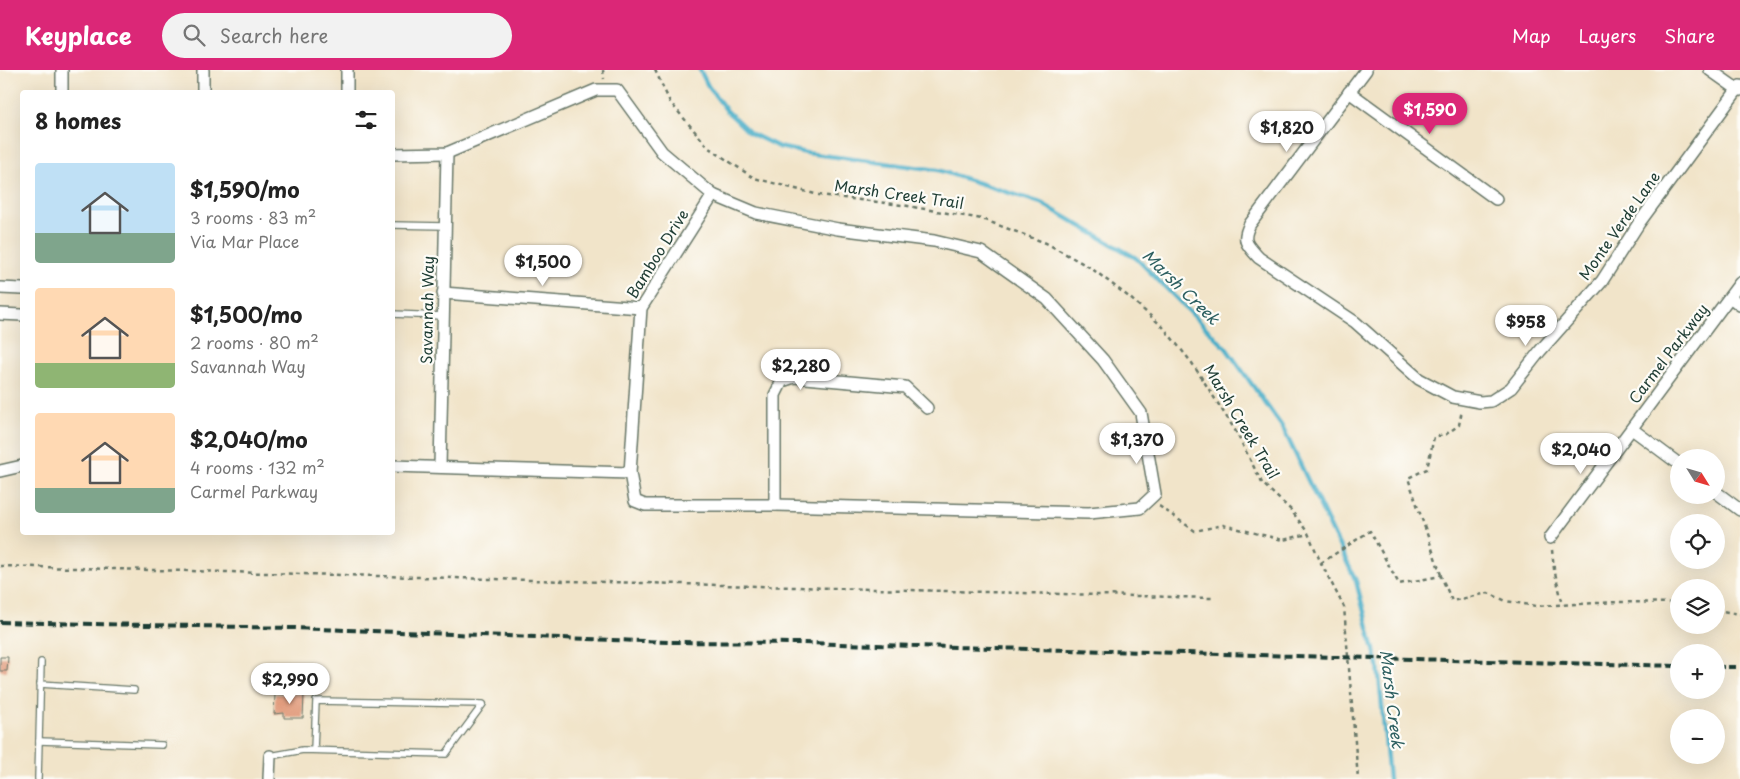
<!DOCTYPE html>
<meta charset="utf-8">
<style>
:root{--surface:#fff;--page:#f2f2f2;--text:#222;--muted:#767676;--accent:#db2777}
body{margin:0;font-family:"Playpen Sans",sans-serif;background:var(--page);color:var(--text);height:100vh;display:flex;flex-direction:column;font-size:19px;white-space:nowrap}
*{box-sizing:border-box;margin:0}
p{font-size:16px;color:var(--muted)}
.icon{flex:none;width:28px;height:28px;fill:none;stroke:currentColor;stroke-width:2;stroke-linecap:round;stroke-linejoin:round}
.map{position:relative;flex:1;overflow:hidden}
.details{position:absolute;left:20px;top:20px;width:375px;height:445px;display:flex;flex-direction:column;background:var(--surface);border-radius:5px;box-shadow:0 5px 20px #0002}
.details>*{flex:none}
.needle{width:32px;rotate:127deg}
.tools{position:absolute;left:1670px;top:379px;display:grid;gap:10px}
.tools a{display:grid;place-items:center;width:55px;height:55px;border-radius:50%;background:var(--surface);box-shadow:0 5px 20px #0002;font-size:25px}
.price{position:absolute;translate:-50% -42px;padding:0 11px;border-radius:18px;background:#fff;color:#222;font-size:16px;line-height:32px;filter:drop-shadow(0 1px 2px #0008)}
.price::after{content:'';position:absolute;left:50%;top:30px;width:15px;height:11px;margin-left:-8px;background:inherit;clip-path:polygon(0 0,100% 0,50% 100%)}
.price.current{background:var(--accent);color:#fff}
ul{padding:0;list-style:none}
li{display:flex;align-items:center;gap:15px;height:125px;padding:0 15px}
li span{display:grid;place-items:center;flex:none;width:140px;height:100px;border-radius:5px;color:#555}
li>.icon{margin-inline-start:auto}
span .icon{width:60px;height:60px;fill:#fffc;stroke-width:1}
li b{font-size:21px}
h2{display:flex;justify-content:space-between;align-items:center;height:60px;padding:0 15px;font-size:21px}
header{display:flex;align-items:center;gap:30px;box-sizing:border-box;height:70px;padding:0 25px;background:var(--accent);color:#fff}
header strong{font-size:24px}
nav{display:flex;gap:28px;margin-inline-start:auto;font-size:18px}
.search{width:350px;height:45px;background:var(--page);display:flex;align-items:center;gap:12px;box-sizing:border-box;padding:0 18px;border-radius:28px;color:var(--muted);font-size:19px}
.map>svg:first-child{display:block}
</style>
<header>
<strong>Keyplace</strong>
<div class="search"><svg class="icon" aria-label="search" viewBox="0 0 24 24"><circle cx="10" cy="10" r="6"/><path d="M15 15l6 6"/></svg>Search here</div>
<nav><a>Map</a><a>Layers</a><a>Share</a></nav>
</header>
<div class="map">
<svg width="1740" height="709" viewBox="0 0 1740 709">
<rect width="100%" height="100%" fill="#fdfcf7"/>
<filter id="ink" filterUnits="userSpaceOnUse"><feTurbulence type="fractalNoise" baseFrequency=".02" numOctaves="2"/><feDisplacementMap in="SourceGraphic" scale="10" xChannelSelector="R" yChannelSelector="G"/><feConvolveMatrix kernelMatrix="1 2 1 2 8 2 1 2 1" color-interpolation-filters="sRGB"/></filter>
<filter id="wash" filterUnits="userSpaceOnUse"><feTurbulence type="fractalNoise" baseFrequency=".0096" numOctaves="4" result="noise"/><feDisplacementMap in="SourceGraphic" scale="20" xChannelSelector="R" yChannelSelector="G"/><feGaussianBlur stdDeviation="1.12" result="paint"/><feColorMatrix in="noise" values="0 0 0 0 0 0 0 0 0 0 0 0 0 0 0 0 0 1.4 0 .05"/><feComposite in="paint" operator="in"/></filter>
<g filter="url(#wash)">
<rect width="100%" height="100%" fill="#f1e4c9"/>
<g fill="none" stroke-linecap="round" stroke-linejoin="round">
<!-- stream -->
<polyline stroke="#49aec8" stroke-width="4.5" points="700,0 708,16 727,41 750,63 779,77 806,83 938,100 1041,133 1136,188 1226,278 1283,358 1356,511 1378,595 1389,709"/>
</g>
<g id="blocks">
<!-- building -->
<g fill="#e09878">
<polygon points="0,587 8,587 7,601 0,601"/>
<polygon points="275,624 304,624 303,648 284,648 284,643 274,644"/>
</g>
</g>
</g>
<g filter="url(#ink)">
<use href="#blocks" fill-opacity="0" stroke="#687768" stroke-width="1"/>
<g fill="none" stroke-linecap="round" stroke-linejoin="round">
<!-- service casing -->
<g stroke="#687768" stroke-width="8">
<g id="service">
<polyline points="392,155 445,156"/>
<polyline points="392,244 443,246"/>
<polyline points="40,614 134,620"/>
<polyline points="39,671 162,675"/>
<polyline points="270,686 303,680 446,684 483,634 316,631 314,680"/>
<polyline points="38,709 41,592"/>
</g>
</g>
<!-- minor casing -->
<g stroke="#687768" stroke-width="14">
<g id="minor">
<path d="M1366,0L1250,154C1241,171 1247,175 1259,188L1355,252L1419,309L1453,327L1480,332L1491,331L1511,318L1540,281L1602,211L1639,153L1740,16"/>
<polyline points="1710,0 1737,19 1740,20"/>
<polyline points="62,22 62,0"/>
<polyline points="203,22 203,0"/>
<polyline points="347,22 347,0"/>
<polyline points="1349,22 1496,129"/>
<polyline points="392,84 447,83 596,20 617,20 662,82 713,125 641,238 630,403 392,396"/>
<polyline points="0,218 22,219"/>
<polyline points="443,223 641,238"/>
<polyline points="1730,227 1740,235"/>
<polyline points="0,244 22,245"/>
<polyline points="1632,359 1679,394"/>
<polyline points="440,397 447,83"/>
<polyline points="0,401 22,396"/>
<polyline points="630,403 635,431 645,435 775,435 1089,443 1140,438 1155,424 1141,343 1103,290 1047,229 981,182 934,171 838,159 756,143 713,125"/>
<polyline points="1716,422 1740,440"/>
<polyline points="775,435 775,325 782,311 794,307 905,317 927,338"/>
<polyline points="1550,468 1740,213"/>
<polyline points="269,709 270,686"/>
</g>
</g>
<!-- path -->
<g stroke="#687768" stroke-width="2.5" stroke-dasharray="4 4" stroke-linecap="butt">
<polyline points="603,0 604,9"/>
<polyline points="655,0 670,32 709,78 754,108 819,125 902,135 982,149 1046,173 1091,198 1129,227 1163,257 1192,293 1235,360 1262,413 1291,440 1308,463 1321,493 1344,537 1358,709"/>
<polyline points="1159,436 1195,461 1223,455 1283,470 1308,464"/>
<polyline points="1552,480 1554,499 1563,535"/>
<polyline points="1321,493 1370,461 1399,514 1441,506 1452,531 1488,523 1506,531 1536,536 1619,532 1679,533"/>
<polyline points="0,496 1212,528"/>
<polyline points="1441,505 1408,408 1427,399 1434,367 1445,365 1459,355 1462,340"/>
<polyline points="1716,540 1740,544"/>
</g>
<!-- service -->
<use href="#service" stroke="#fff" stroke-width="5.5"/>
<!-- minor -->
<use href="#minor" stroke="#fff" stroke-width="11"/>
<!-- rail -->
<g stroke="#1f3d34" stroke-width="4" stroke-dasharray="8 4" stroke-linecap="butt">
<polyline points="0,552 293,558 668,572 802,573 1679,596"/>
<polyline points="1716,597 1740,597"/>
</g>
</g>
</g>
<g text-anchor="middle" stroke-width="4.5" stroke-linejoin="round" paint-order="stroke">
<!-- street labels -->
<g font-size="15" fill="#1f3d34" stroke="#fdfcf7">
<text transform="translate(899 125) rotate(8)" y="5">Marsh Creek Trail</text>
<text transform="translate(1620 156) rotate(-55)" y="5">Monte Verde Lane</text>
<text transform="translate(658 184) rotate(-58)" y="5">Bamboo Drive</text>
<text transform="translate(428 240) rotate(-89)" y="5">Savannah Way</text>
<text transform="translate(1669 284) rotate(-53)" y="5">Carmel Parkway</text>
<text transform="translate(1241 352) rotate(59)" y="5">Marsh Creek Trail</text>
</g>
<!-- water labels -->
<g font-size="16" font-style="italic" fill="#2c5f60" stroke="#fdfcf7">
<text transform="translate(1181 217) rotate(44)" y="6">Marsh Creek</text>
<text transform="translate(1392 629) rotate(83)" y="6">Marsh Creek</text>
</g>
</g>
</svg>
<div class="tools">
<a><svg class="needle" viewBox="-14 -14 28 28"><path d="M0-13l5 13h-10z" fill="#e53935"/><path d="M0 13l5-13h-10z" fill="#767676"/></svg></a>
<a><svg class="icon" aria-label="locate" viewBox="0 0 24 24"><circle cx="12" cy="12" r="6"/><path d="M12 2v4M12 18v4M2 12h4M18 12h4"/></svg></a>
<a><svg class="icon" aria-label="layers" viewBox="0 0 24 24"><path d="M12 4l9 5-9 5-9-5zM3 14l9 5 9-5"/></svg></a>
<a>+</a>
<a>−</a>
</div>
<b class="price current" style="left:1430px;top:65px">$1,590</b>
<b class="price" style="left:1287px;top:83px">$1,820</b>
<b class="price" style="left:543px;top:217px">$1,500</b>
<b class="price" style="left:1526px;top:277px">$958</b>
<b class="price" style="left:801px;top:321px">$2,280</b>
<b class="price" style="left:1137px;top:395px">$1,370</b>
<b class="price" style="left:1581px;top:405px">$2,040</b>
<b class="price" style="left:290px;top:635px">$2,990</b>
<section class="details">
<h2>8 homes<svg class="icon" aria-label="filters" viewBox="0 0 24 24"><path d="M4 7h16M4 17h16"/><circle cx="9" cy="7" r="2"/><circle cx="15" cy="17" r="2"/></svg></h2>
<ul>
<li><span style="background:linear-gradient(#bfe0f5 70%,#7fa58c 0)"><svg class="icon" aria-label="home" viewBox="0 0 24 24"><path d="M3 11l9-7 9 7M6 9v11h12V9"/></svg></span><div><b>$1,590/mo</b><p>3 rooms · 83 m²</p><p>Via Mar Place</p></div></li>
<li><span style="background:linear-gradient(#ffd9b3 75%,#8fb573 0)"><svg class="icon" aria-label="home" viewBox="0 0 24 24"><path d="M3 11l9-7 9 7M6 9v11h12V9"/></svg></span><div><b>$1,500/mo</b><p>2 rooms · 80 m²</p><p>Savannah Way</p></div></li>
<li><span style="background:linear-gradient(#ffd9b3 75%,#7fa58c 0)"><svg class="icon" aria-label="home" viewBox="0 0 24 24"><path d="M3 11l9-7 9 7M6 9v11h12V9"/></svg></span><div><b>$2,040/mo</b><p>4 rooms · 132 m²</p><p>Carmel Parkway</p></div></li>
</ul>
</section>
</div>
